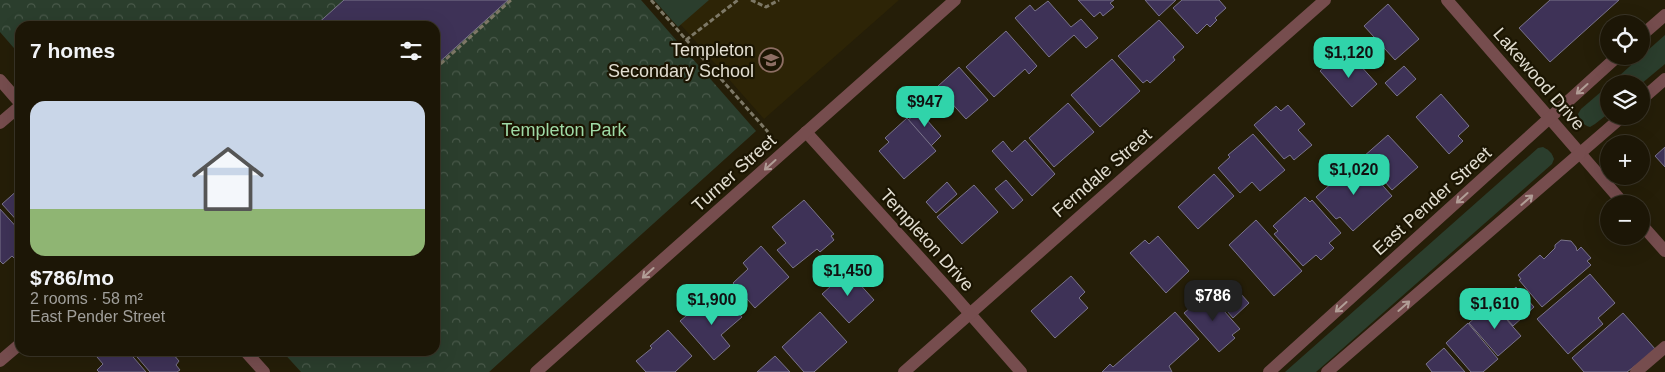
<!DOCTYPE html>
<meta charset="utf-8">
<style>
:root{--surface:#1c1606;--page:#251f10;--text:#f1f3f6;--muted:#a09f9b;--line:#3a3528;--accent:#30d4aa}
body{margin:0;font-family:Helvetica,sans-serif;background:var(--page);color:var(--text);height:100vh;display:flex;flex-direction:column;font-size:19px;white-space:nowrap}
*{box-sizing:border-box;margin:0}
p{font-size:16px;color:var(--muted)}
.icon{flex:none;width:28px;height:28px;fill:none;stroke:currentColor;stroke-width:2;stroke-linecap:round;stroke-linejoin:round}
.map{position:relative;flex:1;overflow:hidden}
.panel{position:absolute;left:15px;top:21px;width:425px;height:335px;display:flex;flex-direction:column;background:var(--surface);border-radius:15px;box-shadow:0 5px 20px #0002,0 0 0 1px var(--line)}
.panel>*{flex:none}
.controls{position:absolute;left:1600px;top:15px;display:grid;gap:10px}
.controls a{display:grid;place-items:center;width:50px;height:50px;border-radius:50%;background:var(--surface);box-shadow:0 5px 20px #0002,0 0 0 1px var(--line);font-size:25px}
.price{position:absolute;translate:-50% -42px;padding:0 11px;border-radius:10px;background:var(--accent);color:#111;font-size:16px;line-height:32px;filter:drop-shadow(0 1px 2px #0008)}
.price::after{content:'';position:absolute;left:50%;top:30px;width:15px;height:11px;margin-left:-8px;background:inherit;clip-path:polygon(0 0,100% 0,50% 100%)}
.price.selected{background:#222;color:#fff}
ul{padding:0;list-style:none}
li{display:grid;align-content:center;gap:10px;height:265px;padding:0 15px}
li span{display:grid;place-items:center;height:155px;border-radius:15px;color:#555}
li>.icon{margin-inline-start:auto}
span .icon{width:90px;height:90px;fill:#fffc;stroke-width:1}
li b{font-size:21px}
h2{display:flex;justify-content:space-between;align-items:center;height:60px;padding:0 15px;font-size:21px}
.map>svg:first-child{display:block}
</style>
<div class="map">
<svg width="1665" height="372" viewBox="0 0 1665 372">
<defs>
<pattern id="park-crowns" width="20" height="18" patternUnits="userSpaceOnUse" patternTransform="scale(1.25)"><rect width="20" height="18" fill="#2b3e2d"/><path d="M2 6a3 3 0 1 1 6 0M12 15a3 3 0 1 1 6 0" fill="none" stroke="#49594a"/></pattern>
</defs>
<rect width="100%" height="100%" fill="#251e08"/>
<!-- built -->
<polygon fill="#2d2406" points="659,0 899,0 764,119"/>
<!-- grass -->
<g fill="#2b3e2d">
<polygon points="654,0 709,0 678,27"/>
<polygon points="1665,35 1665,64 1641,84 1610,84"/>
<path d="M1609,85V113L1595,124L1590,127C1583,125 1579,121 1578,114L1581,109Z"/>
<path d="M1543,147C1549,150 1552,153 1554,159L1552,164L1316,372H1285L1538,148Z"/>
</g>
<!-- park -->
<polygon fill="url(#park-crowns)" points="0,0 641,0 756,131 489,372 301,372 282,351 435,351 435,26 20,26 20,55 0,32"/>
<!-- building -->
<g fill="#3e3257" stroke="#7a748b">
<polygon points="344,0 508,0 435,66 435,26 315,26"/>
<polygon points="1078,0 1114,0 1110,3 1114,7 1103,16 1100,12 1094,17"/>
<polygon points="1145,0 1176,0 1159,16"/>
<polygon points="1182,0 1219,0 1226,8 1215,18 1217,20 1210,27 1207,24 1197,34 1173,8"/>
<polygon points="1550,0 1619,0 1550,62 1519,28"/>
<polygon points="1048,1 1071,27 1081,19 1098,38 1086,48 1074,35 1049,57 1015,18 1030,5 1035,11"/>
<polygon points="1388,4 1419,39 1395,60 1364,26"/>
<polygon points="1159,20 1184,47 1173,57 1175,60 1150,83 1147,80 1143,83 1118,56"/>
<polygon points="1006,31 1037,66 1029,74 1025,69 994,97 966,67"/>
<polygon points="1349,53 1377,84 1352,107 1320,71 1335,57 1340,62"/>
<polygon points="1112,59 1140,91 1100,127 1071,95"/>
<polygon points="1404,66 1416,79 1397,96 1385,83"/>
<polygon points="959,67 988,100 966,119 937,87"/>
<polygon points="1441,94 1469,126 1458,136 1463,141 1449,154 1416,117"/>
<polygon points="1068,103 1094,132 1054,167 1029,138"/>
<polygon points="1288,105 1305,124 1298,130 1312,145 1294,160 1290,155 1284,159 1254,125 1276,106 1281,111"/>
<polygon points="919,111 941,136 931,146 908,120"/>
<polygon points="907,118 936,151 904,179 879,151 889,142 885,138"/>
<polygon points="1253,134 1285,170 1260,191 1252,182 1240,193 1218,168 1230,157 1228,155"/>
<polygon points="1388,135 1418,167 1392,190 1363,157"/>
<polygon points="1025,140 1055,174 1032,196 992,151 1003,141 1012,152"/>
<polygon points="1665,147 1665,167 1655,156"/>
<polygon points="1359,159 1392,196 1353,231 1340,217 1336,219 1316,197"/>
<polygon points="1214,174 1234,196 1198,229 1178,207"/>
<polygon points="1006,180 1023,200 1013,209 995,189"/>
<polygon points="947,182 957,194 936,213 926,202"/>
<polygon points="974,185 998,212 962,244 937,217"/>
<polygon points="20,188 20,224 2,204"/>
<polygon points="1305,197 1310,202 1312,200 1341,233 1329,243 1334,248 1321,260 1316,255 1303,266 1274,234 1278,231 1273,226"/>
<polygon points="804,200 834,234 831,236 834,240 820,252 817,249 793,268 777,250 786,243 772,227"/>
<polygon points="0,209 20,231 20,256 16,260 12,256 3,264 0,261"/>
<polygon points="1256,220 1302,271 1274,296 1229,245"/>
<polygon points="1158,236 1189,271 1166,293 1130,253 1145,240 1149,244"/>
<polygon points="1561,240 1571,241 1576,247 1577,251 1581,247 1591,258 1587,261 1591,265 1542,307 1519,280 1521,279 1518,275 1540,255 1544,259 1555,248 1555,245"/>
<polygon points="761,246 789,277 755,308 733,283 748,269 743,263"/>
<polygon points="848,271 874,300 849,323 822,294"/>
<polygon points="1590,274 1615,303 1598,318 1603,324 1568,354 1537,319"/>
<polygon points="1071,276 1085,292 1079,298 1088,308 1055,338 1031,311"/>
<polygon points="1231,283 1249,303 1233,318 1215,297"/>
<polygon points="1516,287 1534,307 1513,326 1495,305"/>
<polygon points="1208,293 1240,329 1232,335 1235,338 1219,352 1184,313"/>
<polygon points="710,298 719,308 727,300 742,317 721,335 730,346 714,360 680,321 698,306 699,308"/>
<polygon points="1492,303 1521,336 1498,356 1469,323"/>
<polygon points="820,312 847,342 814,372 804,372 782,347"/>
<polygon points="1175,312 1199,339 1169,366 1172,372 1102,372 1110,364 1113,367"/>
<polygon points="1623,313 1656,350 1627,372 1584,372 1572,358"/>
<polygon points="1468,323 1498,359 1483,372 1471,372 1446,343"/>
<polygon points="668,330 692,356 675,372 646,372 636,361 652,348 650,346"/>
<polygon points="1444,348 1465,372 1432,372 1426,364"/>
<polygon points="104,351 128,351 146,372 99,372 97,370 103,364 97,357"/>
<polygon points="132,351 177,351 173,354 179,361 176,365 180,370 177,372 150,372"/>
<polygon points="775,356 790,372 757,372"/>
</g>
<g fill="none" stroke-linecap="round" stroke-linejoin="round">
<!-- path -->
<g stroke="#7d7866" stroke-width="3" stroke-dasharray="5 2.5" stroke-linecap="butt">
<polyline points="651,0 768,132"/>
<polyline points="751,0 766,7 779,0"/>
<polyline points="686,40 738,0"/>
<polyline points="435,69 511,0"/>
</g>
<!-- lane -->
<g stroke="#764d4e" stroke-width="12">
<polyline points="0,123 20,106"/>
<polyline points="1636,372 1665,347"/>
</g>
<!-- street -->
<g stroke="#764d4e" stroke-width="12">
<polyline points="1447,0 1624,204"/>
<polyline points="1641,36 1665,15"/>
<polyline points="0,80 20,103"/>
<polyline points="1641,100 1665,79"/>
<polyline points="806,132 950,291 1021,372"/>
<polyline points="1641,224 1665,251"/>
<polyline points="245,351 264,372"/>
<polyline points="0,361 20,344"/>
<polyline points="536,372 955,0"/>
<polyline points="904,372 1325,0"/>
<polyline points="1269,372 1618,56"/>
<polyline points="1327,372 1623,116"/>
</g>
</g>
<!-- one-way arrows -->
<defs><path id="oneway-shaft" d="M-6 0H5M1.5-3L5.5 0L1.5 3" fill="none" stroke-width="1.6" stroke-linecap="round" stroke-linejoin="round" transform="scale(1.25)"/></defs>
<g stroke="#b19d96">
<use href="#oneway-shaft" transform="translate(1582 89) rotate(138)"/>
<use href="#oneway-shaft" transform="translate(770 165) rotate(138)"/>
<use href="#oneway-shaft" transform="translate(1462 198) rotate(138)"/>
<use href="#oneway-shaft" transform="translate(1527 200) rotate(-41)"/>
<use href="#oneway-shaft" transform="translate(648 273) rotate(138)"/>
<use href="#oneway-shaft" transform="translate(1404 306) rotate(-41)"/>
<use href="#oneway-shaft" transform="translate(1341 307) rotate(138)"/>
</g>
<!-- icons -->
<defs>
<g id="school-ring" transform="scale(1.25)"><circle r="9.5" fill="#1b1502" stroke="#8d6e63" stroke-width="1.5"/><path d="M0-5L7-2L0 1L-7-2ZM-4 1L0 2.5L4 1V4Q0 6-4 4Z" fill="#8d6e63"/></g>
</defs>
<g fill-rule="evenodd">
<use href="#school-ring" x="771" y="60"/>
</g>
<g text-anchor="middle" stroke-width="4.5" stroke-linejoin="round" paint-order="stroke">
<!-- poi labels -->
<g font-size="18" fill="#e2ded1" stroke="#1b1502" text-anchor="end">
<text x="754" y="56">Templeton<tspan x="754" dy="21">Secondary School</tspan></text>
</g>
<!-- street labels -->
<g font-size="18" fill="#e2ded1" stroke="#1b1502">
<text transform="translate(1539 79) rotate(49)" y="6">Lakewood Drive</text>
<text transform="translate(734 173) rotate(-42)" y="6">Turner Street</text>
<text transform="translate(1102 173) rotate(-41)" y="6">Ferndale Street</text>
<text transform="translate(1432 201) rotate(-42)" y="6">East Pender Street</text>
<text transform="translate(927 240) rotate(48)" y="6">Templeton Drive</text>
</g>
<!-- park labels -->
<g font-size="18" fill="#9fdaa6" stroke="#1b1502">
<text x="564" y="136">Templeton Park</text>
</g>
</g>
</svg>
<div class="controls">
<a><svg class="icon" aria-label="locate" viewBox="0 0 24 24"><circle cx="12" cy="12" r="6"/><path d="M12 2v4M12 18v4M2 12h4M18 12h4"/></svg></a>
<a><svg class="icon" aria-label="layers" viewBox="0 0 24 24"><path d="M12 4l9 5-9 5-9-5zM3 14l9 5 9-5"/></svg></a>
<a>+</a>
<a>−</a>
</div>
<b class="price" style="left:1349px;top:79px">$1,120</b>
<b class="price" style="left:925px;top:128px">$947</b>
<b class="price" style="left:1354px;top:196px">$1,020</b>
<b class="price" style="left:848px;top:297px">$1,450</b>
<b class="price selected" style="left:1213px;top:322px">$786</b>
<b class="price" style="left:712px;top:326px">$1,900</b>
<b class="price" style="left:1495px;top:330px">$1,610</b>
<section class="panel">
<h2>7 homes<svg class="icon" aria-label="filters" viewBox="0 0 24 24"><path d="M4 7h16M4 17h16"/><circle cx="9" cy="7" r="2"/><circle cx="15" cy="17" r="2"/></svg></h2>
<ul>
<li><span style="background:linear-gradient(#c9d6e8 70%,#8fb573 0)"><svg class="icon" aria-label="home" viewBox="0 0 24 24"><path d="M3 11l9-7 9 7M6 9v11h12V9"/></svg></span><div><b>$786/mo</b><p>2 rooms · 58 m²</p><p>East Pender Street</p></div></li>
</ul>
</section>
</div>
